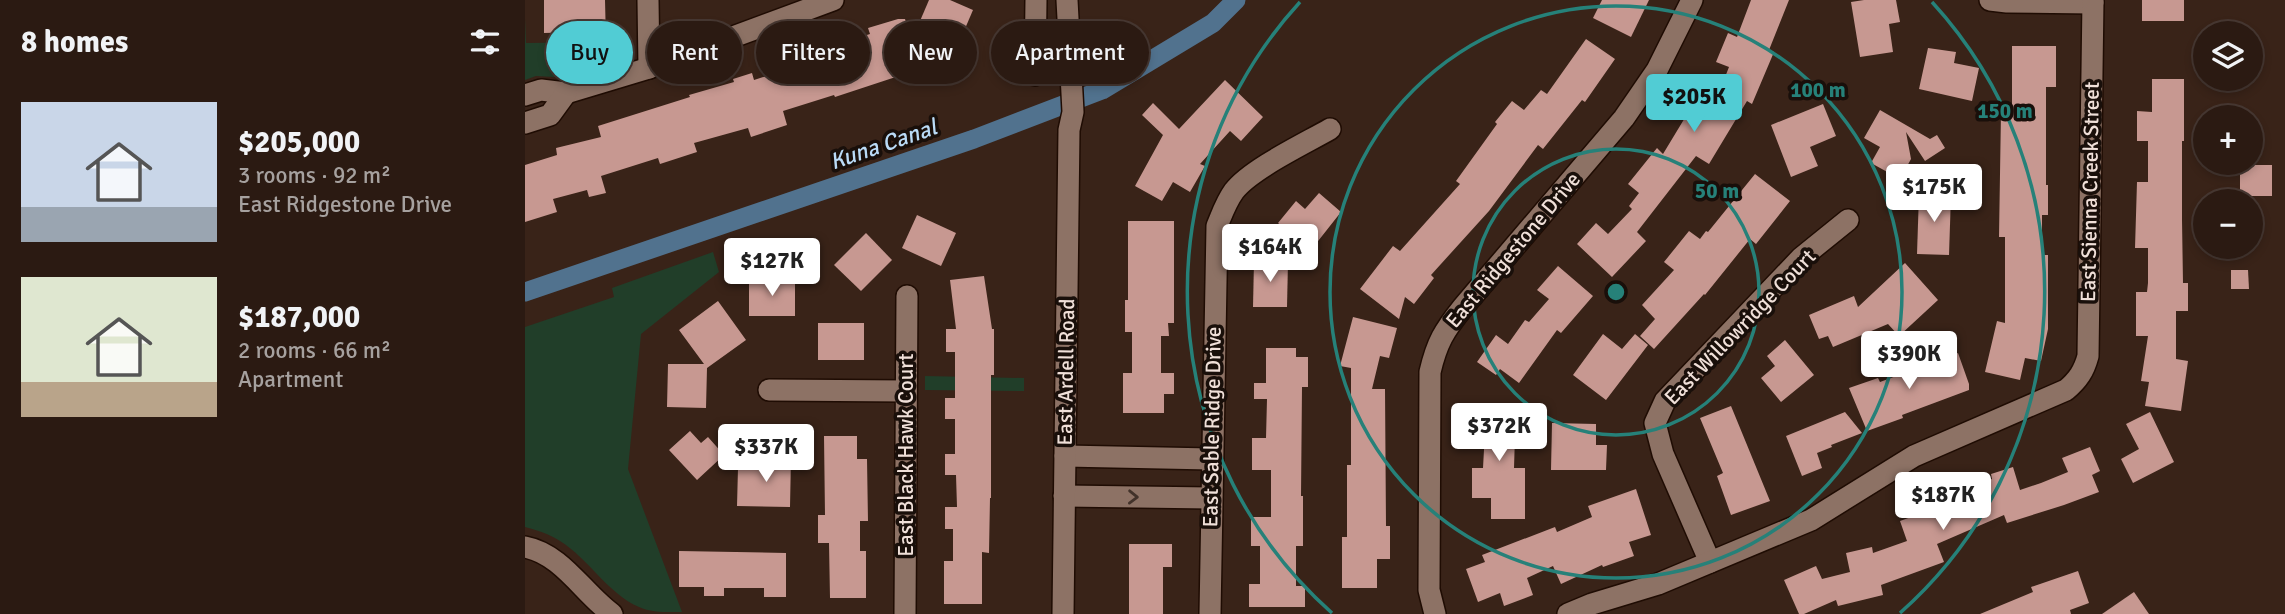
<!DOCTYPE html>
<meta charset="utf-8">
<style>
:root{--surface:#2b1a12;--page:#372720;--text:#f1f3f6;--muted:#a6a19f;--line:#473832;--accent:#51ccd4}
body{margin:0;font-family:Signika,sans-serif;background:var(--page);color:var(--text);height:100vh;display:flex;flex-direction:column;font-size:26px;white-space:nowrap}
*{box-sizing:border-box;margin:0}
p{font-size:23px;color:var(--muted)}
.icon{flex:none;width:38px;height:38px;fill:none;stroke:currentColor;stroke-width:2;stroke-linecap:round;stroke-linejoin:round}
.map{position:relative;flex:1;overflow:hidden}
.panel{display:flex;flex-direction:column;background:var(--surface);width:525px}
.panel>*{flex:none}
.hud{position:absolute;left:21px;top:21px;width:665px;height:63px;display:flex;gap:14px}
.controls{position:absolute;left:1668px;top:21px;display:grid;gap:14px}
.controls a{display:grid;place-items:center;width:70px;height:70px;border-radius:50%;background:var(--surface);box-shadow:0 4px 10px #0003,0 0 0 2px var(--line);font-size:35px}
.price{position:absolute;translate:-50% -60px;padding:0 16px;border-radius:7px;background:#fff;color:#222;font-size:23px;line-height:46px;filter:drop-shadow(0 2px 4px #0008)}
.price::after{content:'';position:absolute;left:50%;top:42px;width:21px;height:16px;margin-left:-10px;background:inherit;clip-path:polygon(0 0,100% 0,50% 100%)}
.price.current{background:var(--accent);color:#111}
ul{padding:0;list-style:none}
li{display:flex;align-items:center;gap:21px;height:175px;padding:0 21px}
li span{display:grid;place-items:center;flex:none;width:196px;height:140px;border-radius:0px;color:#555}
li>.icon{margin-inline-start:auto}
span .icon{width:84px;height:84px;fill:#fffc;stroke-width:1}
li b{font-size:30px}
h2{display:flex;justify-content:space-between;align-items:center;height:84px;padding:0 21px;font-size:30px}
.chip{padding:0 24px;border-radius:32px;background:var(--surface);box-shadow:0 4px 10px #0003,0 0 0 2px var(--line);font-size:24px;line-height:63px}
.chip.current{background:var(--accent);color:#111}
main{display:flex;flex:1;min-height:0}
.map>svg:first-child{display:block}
</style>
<main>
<section class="panel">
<h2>8 homes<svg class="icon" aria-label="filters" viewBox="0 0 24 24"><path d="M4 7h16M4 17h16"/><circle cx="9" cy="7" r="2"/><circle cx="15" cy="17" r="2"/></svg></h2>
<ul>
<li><span style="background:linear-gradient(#c9d6e8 75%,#9aa5b1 0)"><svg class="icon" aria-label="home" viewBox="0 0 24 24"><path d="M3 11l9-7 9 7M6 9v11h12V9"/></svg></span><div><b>$205,000</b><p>3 rooms · 92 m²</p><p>East Ridgestone Drive</p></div></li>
<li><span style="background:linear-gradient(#dfe7d0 75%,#b9a48a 0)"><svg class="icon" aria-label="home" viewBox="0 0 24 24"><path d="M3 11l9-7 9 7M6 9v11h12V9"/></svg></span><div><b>$187,000</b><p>2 rooms · 66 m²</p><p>Apartment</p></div></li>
</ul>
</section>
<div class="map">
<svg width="1760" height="614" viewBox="0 0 1760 614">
<rect width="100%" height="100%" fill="#392318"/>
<!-- green -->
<g fill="#213e29">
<polygon points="0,19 1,43 94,42 96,52 29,77 11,76 0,80"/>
<path d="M188,252L194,272L116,334L103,469L157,612C142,612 127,613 114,607C82,593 64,559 35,541C24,534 12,530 0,527V327L89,297L87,288Z"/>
<polygon points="400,376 499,378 499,391 400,390"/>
</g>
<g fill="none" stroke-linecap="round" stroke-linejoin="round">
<!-- canal -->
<polyline stroke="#51728e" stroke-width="19" points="0,292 449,139 577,90 688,23 711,0"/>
</g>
<!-- building -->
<g fill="#c79891">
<polygon points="19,0 80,0 81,41 56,41 56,32 19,33"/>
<polygon points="404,0 425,0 448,10 430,52 389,35"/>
<polygon points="1077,0 1124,0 1106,37 1068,18"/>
<polygon points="1226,0 1264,0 1244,50 1249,52 1227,104 1222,101 1184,164 1171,156 1112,232 1121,241 1087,277 1052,244 1071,223 1083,234 1107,209 1104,206 1114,193 1103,184 1132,148 1138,154 1161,116 1169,121 1182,101 1189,105 1204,67 1191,62 1203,33 1212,37"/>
<polygon points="1339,0 1371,0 1375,22 1364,24 1368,52 1335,57 1326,2"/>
<rect x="1617" y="0" width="42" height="21"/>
<polygon points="373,19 380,19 395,69 310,97 309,95 258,111 262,125 226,137 223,128 169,143 172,152 135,164 133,158 76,176 81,193 64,197 62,190 28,199 32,212 0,222 0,165 32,155 31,148 76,137 73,126 165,97 164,95 209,82 208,79 227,73 229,80 257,71 256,67 296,55 294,50 345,34 343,28"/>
<polygon points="1061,39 1090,59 1060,102 1057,100 1018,149 1013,145 964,211 906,275 909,278 889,304 880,297 874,319 835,289 868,246 875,251 935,184 931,181 972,124 970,122 987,101 999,110 1016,90 1022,94"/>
<polygon points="1487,46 1531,46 1531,87 1521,87 1521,185 1523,185 1523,215 1517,215 1517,255 1523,255 1523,329 1516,361 1500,358 1495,380 1460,372 1472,321 1480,323 1480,237 1474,237 1476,111 1487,111"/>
<polygon points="1403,48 1431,52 1429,63 1454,68 1447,101 1394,89"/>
<polygon points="1627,79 1659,79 1659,141 1657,141 1657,220 1658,283 1663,283 1663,311 1651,311 1651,359 1663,361 1656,411 1620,406 1624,382 1616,381 1623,336 1611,336 1611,292 1622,292 1623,283 1623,248 1610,248 1612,182 1623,182 1623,141 1612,141 1612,111 1627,112"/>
<polygon points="700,80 738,117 716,141 705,131 675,164 680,166 665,192 648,182 637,201 610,186 638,135 617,115 628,103 654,129"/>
<polygon points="1298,104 1311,136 1285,147 1293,166 1266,177 1246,125"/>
<polygon points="1355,110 1405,139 1412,135 1420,148 1400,161 1381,132 1386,159 1375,179 1346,163 1355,147 1339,138"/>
<rect x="1715" y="165" width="32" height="31"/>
<polygon points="1230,174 1265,201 1231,244 1225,239 1180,295 1179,294 1129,349 1115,336 1130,319 1117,305 1149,270 1139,262 1164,231 1175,239 1181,231 1183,232"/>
<polygon points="794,193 816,212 786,250 753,223 771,201 780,209"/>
<polygon points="1394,194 1426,195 1424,255 1392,254"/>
<polygon points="392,215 431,233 416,266 377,248"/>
<polygon points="603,221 649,221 649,323 643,323 644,336 636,336 636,373 649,373 649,394 639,394 639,413 598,413 598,373 607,373 607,332 600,332 600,300 603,300"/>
<polygon points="341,233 367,260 336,291 309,265"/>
<polygon points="729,261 763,262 762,307 728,307"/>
<polygon points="1380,263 1413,300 1374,336 1363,324 1308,347 1303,336 1294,339 1284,315 1329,296 1333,307"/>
<polygon points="1033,266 1068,296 1036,333 1032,330 994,383 975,369 971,375 952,362 971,335 983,344 1000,320 1004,322 1024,299 1012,290"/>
<polygon points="1706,270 1723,270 1724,289 1706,289"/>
<polygon points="459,276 467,329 469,329 469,375 466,375 466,498 465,498 464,553 457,552 457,604 419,604 419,561 428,561 428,529 420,529 420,507 432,507 431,475 420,475 420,454 430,454 430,419 420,419 420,398 430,398 430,352 421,352 421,329 431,329 425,280"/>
<rect x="224" y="279" width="46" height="37"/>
<polygon points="193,301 221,340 182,368 181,408 142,407 143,364 179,364 154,330"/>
<polygon points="828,317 872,328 864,358 855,356 847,389 860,389 861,526 865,526 865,559 852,559 852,588 817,588 817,537 822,537 822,465 826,465 826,368 815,366"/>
<rect x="293" y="323" width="46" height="37"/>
<polygon points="1078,334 1097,349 1110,334 1123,345 1081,400 1048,375"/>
<polygon points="1260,340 1289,375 1256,402 1236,378 1250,366 1242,356"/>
<polygon points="741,348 771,348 771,357 783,357 783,387 777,387 776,496 778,496 778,546 771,546 771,586 780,586 780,607 724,607 724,584 735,584 735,546 726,546 726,517 746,517 746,470 727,470 727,438 741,438 742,399 729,399 729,383 741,383"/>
<polygon points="1433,353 1444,384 1444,390 1377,415 1378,418 1342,431 1324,388 1353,378 1355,382"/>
<polygon points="951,403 991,404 989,468 1000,468 1000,519 966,519 966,498 947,498 947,468 958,468 960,431 950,431"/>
<polygon points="1206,406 1245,501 1206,515 1192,476 1198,473 1175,418"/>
<polygon points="1320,412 1337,433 1306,445 1307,447 1292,453 1297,468 1277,476 1261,436"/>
<polygon points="1625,412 1649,462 1608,483 1596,459 1614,449 1601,424"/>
<polygon points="1027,423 1071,424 1071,445 1082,445 1081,470 1026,470"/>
<polygon points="165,431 176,443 183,437 199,455 172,480 144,450"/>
<polygon points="299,436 332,436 332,459 342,459 343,521 335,521 335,551 341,551 341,598 305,598 304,543 293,543 293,515 300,515"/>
<polygon points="1565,447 1575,471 1567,475 1574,492 1539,505 1482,523 1479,515 1412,544 1419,562 1356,585 1358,595 1313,606 1311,600 1279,614 1274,614 1259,580 1291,566 1297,579 1325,572 1321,553 1347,547 1348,553 1382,541 1375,521 1408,509 1406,505 1467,479 1466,474 1488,467 1495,490 1516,483 1543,472 1537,458"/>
<polygon points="236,457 266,457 265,507 212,506 213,468 236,468"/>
<polygon points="1111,489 1126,535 1104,542 1109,556 1078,567 1077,565 1036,584 1028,566 1002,578 1008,595 979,606 975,593 953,602 941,569 960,562 957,555 1030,527 1032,532 1067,517 1063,506"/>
<polygon points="604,544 647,544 647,567 638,567 638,614 604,614"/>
<polygon points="154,551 261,553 261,597 239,597 239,588 199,588 199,596 179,596 179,587 154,587"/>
<polygon points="1553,571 1564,603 1545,610 1546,614 1455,614 1508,592 1506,587"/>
<polygon points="1609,592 1624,614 1577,614"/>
</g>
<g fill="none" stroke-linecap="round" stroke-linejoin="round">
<!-- minor casing -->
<g stroke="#1f0c03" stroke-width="24">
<g id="minor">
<polyline points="123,0 124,68"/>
<polyline points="1465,0 1482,2 1568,3"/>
<polyline points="510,75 511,0"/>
<polyline points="0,95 16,90 41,93 124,68 308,0"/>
<polyline points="0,123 25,115 41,93"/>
<polyline points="244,390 381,391"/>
<polyline points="540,456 686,459"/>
<polyline points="539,496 686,498"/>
<path d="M0,547C37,554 58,593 87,614"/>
<polyline points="1185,562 1138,454 1130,423 1140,401 1276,258 1323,220"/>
<polyline points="380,614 382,296"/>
<polyline points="538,614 544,130 548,112 542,0"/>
<path d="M685,614L692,226C697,214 701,202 709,191C726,169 779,144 805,129"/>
<path d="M910,614L904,590L905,372C912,342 919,331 938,307L1099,118L1132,70L1167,0"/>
<path d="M1043,614L1067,604L1133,584L1286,520L1389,456L1541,390C1553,380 1559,371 1563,356L1568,0"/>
</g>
</g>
<!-- minor -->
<use href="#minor" stroke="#8d7265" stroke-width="21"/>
</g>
<!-- one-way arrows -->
<defs><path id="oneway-chevron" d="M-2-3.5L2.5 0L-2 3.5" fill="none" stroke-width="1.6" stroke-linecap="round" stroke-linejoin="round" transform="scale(1.75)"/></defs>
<use stroke="#42322a" href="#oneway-chevron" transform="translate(608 497) rotate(1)"/>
<!-- distance rings -->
<g fill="none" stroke="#268179" stroke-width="3.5">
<circle cx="1091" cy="292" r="143"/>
<circle cx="1091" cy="292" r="286"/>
<path d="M807 613A429 429 0 0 1 775 2M1407 2A429 429 0 0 1 1375 613"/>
</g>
<g text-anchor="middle" stroke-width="7" stroke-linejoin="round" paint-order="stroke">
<!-- street labels -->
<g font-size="21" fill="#f0e0d9" stroke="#190f0a">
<text transform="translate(1565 192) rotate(-89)" y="7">East Sienna Creek Street</text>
<text transform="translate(988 250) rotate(-50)" y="7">East Ridgestone Drive</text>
<text transform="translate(1215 327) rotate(-46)" y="7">East Willowridge Court</text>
<text transform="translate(541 372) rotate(-89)" y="7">East Ardell Road</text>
<text transform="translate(687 427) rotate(-89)" y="7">East Sable Ridge Drive</text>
<text transform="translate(381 455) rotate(-90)" y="7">East Black Hawk Court</text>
</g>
<!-- water labels -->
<g font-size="23" font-style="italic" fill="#badbf7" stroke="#190f0a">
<text transform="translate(358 144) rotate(-19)" y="8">Kuna Canal</text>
</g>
</g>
<circle cx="1091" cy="292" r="10" fill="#268179" stroke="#190f0a" stroke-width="3.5"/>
<g font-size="21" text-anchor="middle" font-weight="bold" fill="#268179" stroke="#190f0a" stroke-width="7" stroke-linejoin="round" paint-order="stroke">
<text x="1293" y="97">100 m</text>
<text x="1480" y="118">150 m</text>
<text x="1192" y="198">50 m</text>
</g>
</svg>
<div class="controls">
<a><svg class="icon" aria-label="layers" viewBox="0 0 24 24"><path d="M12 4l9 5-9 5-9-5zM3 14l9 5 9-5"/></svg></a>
<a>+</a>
<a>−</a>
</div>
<b class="price current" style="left:1169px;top:134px">$205K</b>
<b class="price" style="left:1409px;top:224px">$175K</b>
<b class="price" style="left:745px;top:284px">$164K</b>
<b class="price" style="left:247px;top:298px">$127K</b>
<b class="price" style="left:1384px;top:391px">$390K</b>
<b class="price" style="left:974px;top:463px">$372K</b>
<b class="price" style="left:241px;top:484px">$337K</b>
<b class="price" style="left:1418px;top:532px">$187K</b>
<div class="hud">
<a class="chip current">Buy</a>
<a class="chip">Rent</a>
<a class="chip">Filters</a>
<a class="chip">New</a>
<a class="chip">Apartment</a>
</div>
</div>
</main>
